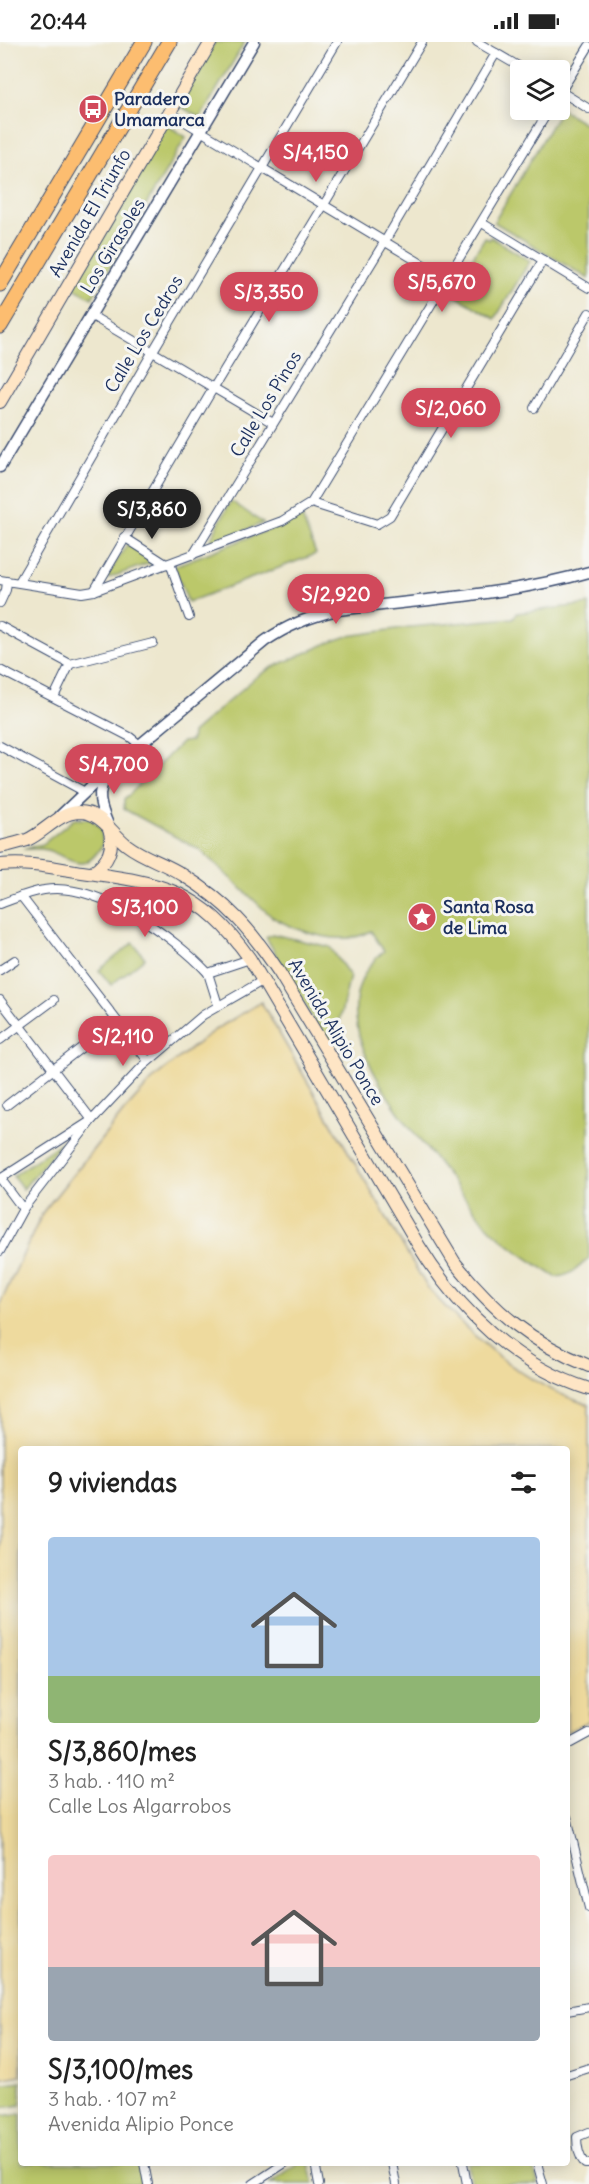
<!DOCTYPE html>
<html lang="es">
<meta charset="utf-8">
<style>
:root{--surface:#fff;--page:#f2f2f2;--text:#222;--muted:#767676;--accent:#d1495b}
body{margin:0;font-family:Delius,sans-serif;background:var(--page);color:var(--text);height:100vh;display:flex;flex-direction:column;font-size:22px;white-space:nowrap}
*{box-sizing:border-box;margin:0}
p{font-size:20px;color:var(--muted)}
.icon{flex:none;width:33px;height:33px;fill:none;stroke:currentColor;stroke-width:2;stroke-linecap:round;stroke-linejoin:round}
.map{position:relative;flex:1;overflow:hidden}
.drawer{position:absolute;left:18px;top:1404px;width:552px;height:720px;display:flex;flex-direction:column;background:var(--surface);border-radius:6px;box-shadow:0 3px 15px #0003}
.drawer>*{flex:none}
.controls{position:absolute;left:510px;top:18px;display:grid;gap:12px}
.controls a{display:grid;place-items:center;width:60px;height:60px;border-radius:6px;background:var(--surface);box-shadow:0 3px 15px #0003;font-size:30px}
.price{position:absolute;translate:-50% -51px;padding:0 14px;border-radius:21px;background:var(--accent);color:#fff;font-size:20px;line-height:39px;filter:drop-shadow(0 2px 3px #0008)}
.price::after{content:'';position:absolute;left:50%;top:36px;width:18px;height:14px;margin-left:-9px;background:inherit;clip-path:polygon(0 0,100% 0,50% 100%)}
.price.current{background:#222;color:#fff}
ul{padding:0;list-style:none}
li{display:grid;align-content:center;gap:12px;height:318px;padding:0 30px}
li span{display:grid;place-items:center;height:186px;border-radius:6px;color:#555}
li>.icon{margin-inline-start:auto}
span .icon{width:108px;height:108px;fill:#fffc;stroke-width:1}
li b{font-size:26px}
h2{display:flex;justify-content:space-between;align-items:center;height:72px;padding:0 30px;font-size:26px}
.status{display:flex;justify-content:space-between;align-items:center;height:42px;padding:0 30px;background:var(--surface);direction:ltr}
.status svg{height:16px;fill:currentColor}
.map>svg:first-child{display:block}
</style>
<div class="status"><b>20:44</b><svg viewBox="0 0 49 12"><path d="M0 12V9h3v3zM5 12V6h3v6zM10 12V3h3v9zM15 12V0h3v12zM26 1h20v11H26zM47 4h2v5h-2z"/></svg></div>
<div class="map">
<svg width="589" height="2142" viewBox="0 0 589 2142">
<rect width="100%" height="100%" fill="#f6f6f2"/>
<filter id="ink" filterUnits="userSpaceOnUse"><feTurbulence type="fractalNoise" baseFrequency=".0167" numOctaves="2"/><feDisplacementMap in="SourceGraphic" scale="12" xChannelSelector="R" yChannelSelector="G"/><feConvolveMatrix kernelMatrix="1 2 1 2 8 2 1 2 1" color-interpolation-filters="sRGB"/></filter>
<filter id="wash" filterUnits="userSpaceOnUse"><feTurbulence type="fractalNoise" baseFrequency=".008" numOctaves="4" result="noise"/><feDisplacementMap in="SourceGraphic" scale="24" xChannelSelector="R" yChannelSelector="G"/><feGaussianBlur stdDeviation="1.35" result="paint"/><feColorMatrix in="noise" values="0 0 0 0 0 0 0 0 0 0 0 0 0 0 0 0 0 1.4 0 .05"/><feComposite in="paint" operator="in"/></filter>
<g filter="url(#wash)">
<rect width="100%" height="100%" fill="#ede7ce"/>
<!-- green -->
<g fill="#bbc86a" stroke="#6b7c64" stroke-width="1.5">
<polygon points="215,0 245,0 200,76 177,62"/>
<polygon points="561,67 589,84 589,237 494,180"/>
<polygon points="167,83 186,95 92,256 70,244"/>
<polygon points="485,195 489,198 491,195 530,219 495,277 451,251"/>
<polygon points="231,459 263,481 215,501 211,497 212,494"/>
<polygon points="302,475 316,512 188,560 174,524"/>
<polygon points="128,501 155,519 109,536 107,534"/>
<path d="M589,562V1216C578,1226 571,1234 556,1235C534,1221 509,1205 490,1186C471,1167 456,1143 439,1122C397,1070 311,970 384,909L371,889C342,906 300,890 272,875L200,808L124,767V758L182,700L191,699L192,691L256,635L271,626L328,601L348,594L410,585L513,576L517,571Z"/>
<path d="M74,777H91L101,786L103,802C83,835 74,817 47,808C40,806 30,807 23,807L43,802Z"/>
<polygon points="272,892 330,905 350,934 333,1006 329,1006 266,895"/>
<polygon points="133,901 145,916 111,943 99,928"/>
<polygon points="63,1099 23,1147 13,1134"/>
<polygon points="21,2040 21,2063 0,2066 0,2043"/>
<polygon points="21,2072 21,2121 139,2121 142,2142 0,2142 0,2074"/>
<polygon points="300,2121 309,2121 314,2142 270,2142"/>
<polygon points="467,2121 533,2121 538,2142 471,2142"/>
</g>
<!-- sand -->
<path fill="#eeda9e" stroke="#84847e" stroke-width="1.5" d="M261,960L427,1245C474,1297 521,1341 589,1363V1679L567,1690V1407H21V2033L0,2037V1262L43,1170L124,1069L156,1034L213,989Z"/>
</g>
<g filter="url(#ink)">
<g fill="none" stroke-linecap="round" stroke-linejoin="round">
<!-- minor casing -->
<g stroke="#3a4b6f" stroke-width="10">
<g id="minor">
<polyline points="477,0 525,28"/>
<polyline points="560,49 589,67"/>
<polyline points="560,51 589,4"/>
<polyline points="169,70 447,237"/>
<polyline points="482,181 589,246"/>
<polyline points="92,274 273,381"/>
<polyline points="534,366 589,271"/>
<polyline points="311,461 377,482 390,474 543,218"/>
<polyline points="124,495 166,522"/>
<polyline points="193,513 385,199 496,11"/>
<polyline points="170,521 189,575"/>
<polyline points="0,538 82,551 94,549 282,479 311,461 549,68"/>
<polyline points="19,540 153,309 337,0"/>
<polyline points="94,549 214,345 422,0"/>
<polyline points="0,561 6,548 7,540"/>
<polyline points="0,584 70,622 153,601"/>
<polyline points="0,628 130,695 140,703"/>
<polyline points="54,655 70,622"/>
<polyline points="0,704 85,750"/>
<polyline points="21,854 148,1019"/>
<path d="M0,862C14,857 29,850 44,848C96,839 175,895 208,931L250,917"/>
<polyline points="0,928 15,918"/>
<polyline points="208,931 218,963"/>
<polyline points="0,958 92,1078 23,1167 0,1209"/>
<polyline points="0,998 54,958"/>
<polyline points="7,1063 94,996"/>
<polyline points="0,1136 23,1167"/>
<polyline points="0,1137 92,1078 142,1025 203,973 262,939"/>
<polyline points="567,1703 589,1691"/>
<polyline points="567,1775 589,1866"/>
<polyline points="567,1969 589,1965"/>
<polyline points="567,2033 589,2026"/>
<path d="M589,2090L577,2095C577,2103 579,2115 585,2122H589"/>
<polyline points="144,2121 148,2142"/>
<polyline points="315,2121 319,2142"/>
<polyline points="392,2121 396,2142"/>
<polyline points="463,2121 467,2142"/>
<polyline points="537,2121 543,2142"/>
<polyline points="253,2142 285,2121"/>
</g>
</g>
<!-- tertiary casing -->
<g stroke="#3a4b6f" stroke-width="13">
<g id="tertiary">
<polyline points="0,425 254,0"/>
<path d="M108,733C94,750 101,766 109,785"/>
<path d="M60,774L101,735L265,599C288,583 310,575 337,568C419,558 510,553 589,530"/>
</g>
</g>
<!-- secondary casing -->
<g stroke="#3a4b6f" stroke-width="14">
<g id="secondary">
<polyline points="0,360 211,0"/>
<path d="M0,805C9,803 18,801 27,798C45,790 58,771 79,770C102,770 111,791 127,803C144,816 165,821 183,833C227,860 251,888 279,930L455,1221C495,1270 530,1300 589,1324"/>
<path d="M0,823C29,820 54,826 82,830C162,841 201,847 250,917L419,1204C458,1268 516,1324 589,1347"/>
<path d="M92,831C108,821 115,806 109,786"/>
</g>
</g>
<!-- motorway casing -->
<g stroke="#3a4b6f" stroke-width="17">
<g id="motorway">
<polyline points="0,242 144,0"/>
<polyline points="0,284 169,0"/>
</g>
</g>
<!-- minor -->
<use href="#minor" stroke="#fff" stroke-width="8"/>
<!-- tertiary -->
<use href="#tertiary" stroke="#fff" stroke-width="10"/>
<!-- secondary -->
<use href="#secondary" stroke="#fee5c5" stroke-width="12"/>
<!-- motorway -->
<use href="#motorway" stroke="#fcbd6f" stroke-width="15"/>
</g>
</g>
<!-- icons -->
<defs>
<g id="bus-disc" transform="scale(1.5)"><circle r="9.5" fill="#d1495b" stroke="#f6f6f2"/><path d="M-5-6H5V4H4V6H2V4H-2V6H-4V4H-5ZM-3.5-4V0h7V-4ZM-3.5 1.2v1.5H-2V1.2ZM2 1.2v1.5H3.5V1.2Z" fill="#fff"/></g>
<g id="sight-disc" transform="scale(1.5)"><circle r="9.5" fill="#d1495b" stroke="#f6f6f2"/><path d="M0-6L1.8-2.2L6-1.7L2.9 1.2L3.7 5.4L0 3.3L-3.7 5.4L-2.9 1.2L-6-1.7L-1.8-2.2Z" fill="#fff"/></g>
</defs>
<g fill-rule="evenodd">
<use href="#bus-disc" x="93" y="67"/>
<use href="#sight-disc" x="422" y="875"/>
</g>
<g text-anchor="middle" stroke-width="6" stroke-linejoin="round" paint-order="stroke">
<!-- poi labels -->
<g font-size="18" font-weight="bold" fill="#1b2f5e" stroke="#f6f6f2" text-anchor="start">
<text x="114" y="63">Paradero<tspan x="114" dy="21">Umamarca</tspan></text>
<text x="443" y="871">Santa Rosa<tspan x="443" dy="21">de Lima</tspan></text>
</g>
<!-- street labels -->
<g font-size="18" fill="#1b2f5e" stroke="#f6f6f2">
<text transform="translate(90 171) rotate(-60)" y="6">Avenida El Triunfo</text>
<text transform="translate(113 204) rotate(-59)" y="6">Los Girasoles</text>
<text transform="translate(144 292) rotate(-59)" y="6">Calle Los Cedros</text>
<text transform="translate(266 362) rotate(-59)" y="6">Calle Los Pinos</text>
<text transform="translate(336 990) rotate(59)" y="6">Avenida Alipio Ponce</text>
</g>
</g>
</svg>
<div class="controls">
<a><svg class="icon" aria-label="layers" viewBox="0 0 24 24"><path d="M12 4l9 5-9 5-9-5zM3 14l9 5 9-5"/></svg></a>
</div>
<b class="price" style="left:316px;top:141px">S/4,150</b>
<b class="price" style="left:442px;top:271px">S/5,670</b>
<b class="price" style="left:269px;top:281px">S/3,350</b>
<b class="price" style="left:451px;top:397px">S/2,060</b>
<b class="price current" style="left:152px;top:498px">S/3,860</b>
<b class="price" style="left:336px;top:583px">S/2,920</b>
<b class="price" style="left:114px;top:753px">S/4,700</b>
<b class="price" style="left:145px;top:896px">S/3,100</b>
<b class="price" style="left:123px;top:1025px">S/2,110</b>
<section class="drawer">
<h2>9 viviendas<svg class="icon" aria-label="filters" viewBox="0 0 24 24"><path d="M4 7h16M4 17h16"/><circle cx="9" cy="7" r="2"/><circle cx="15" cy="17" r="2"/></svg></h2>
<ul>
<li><span style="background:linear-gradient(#a9c7e8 75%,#8fb573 0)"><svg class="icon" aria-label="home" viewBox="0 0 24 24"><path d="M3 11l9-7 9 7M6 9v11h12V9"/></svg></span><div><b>S/3,860/mes</b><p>3 hab. · 110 m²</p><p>Calle Los Algarrobos</p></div></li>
<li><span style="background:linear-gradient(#f6c9c9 60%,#9aa5b1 0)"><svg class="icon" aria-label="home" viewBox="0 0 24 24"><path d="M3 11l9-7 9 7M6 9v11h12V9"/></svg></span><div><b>S/3,100/mes</b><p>3 hab. · 107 m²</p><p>Avenida Alipio Ponce</p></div></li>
</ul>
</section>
</div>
